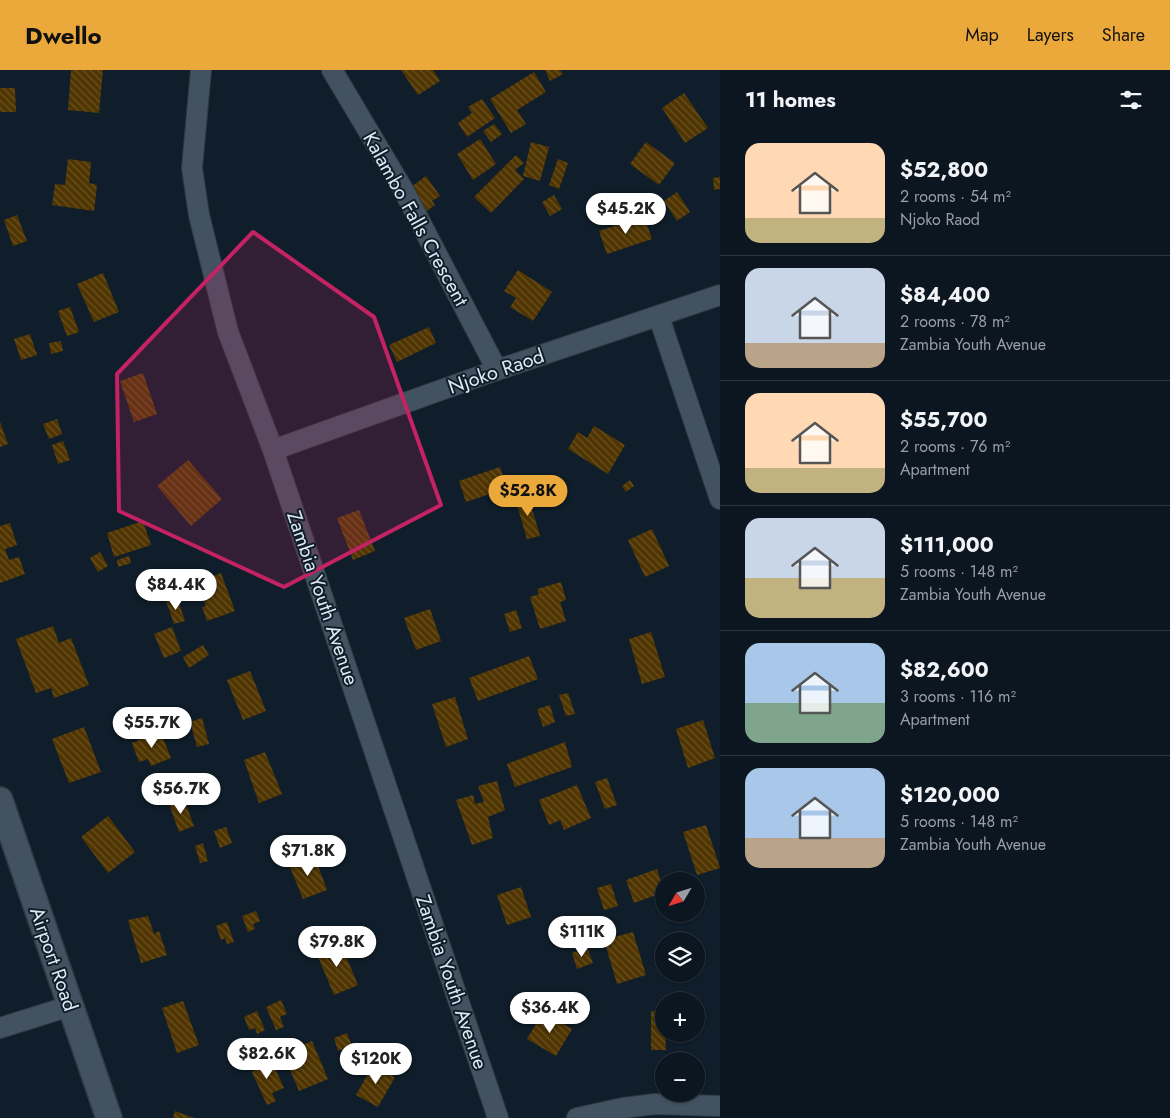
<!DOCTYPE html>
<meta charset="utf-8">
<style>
:root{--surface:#0b1620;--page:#141f29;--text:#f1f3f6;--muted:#9a9fa5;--line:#2b353e;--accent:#eca93b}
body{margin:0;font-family:Jost,sans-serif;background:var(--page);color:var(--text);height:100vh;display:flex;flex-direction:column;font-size:19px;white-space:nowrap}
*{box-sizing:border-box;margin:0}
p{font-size:16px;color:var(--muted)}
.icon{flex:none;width:28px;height:28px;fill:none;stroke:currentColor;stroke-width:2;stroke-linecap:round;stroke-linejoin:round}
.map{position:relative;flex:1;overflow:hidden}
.sheet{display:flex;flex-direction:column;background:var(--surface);width:450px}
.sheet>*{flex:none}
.needle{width:32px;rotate:232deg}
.tools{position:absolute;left:655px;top:802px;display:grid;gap:10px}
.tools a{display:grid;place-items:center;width:50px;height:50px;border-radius:50%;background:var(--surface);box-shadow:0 1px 4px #0004,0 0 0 1px var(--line);font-size:25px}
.price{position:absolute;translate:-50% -42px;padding:0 11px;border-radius:18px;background:#fff;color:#222;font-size:16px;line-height:32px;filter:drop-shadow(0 1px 2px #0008)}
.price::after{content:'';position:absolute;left:50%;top:30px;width:15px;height:11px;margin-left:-8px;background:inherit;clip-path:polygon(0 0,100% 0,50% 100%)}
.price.on{background:var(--accent);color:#111}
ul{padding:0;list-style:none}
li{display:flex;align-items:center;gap:15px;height:125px;padding:0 25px}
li+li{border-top:1px solid var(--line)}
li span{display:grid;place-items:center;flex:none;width:140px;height:100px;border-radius:15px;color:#555}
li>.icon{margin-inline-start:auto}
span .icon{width:60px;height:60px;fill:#fffc;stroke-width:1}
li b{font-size:21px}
h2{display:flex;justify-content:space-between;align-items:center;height:60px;padding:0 25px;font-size:21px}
header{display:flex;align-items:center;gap:30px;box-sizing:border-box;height:70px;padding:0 25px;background:var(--accent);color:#111}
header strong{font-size:24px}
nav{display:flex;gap:28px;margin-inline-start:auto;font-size:18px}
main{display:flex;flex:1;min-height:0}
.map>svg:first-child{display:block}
</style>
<header>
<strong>Dwello</strong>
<nav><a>Map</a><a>Layers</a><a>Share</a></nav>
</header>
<main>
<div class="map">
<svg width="720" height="1048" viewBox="0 0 720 1048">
<defs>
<pattern id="building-back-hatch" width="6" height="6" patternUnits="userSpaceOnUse" patternTransform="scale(1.25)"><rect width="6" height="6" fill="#503500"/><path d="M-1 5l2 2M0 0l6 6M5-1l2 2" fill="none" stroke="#695226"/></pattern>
</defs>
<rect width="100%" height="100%" fill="#0f1e2a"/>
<!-- building -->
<g fill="url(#building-back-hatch)">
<polygon points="71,0 103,0 99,43 68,40"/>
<polygon points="401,0 433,0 440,11 418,25"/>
<polygon points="545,0 560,0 563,4 550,11"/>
<polygon points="534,2 546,22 517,40 526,54 511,63 490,29"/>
<polygon points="0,18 15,18 16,42 0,42"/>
<polygon points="684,23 708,58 685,73 662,38"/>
<polygon points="482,29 495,48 467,67 458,53 472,43 468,37"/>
<polygon points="494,54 502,64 491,72 483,61"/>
<polygon points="480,69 496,94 473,110 457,84"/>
<polygon points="531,72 549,77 540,111 523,106"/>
<polygon points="646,72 675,93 659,115 630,94"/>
<polygon points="516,85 524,93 515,100 524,109 491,143 474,127"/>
<polygon points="68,89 91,92 89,113 97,115 94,141 52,135 55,114 65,115"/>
<polygon points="558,89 568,93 559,119 549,115"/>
<polygon points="426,106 440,126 432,131 435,135 423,144 407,120"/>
<polygon points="720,107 720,119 714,120 713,108"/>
<polygon points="677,122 690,142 677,151 664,131"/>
<polygon points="554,125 562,139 550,146 542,132"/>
<polygon points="17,145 27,171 13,176 4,150"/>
<polygon points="644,146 652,169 607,184 599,161"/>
<polygon points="518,200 552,222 533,251 510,237 516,228 504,221"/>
<polygon points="103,203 119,242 94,252 77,214"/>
<polygon points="70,237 79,262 67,266 58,241"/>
<polygon points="429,257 436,273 397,292 389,275"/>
<polygon points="30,264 37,285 21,290 14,269"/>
<polygon points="61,271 63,281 51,284 49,273"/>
<polygon points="143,303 157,344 134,352 120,311"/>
<polygon points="57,349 62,364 49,369 43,354"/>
<polygon points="0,352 8,374 0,377"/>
<polygon points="594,356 625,375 608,404 568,379 578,362 587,368"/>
<polygon points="63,371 70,390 58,394 52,375"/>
<polygon points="188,390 222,429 191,456 157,416"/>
<polygon points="500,397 507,418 466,432 459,411"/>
<polygon points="527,410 531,420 523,423 519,413"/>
<polygon points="630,410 634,416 626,422 622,416"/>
<polygon points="528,425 540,466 527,469 515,428"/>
<polygon points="359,440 375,481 353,490 337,448"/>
<polygon points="143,451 151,475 114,487 107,463"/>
<polygon points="10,453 17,475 5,479 9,490 19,487 25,504 0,513 0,456"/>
<polygon points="652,459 669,496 645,507 628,470"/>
<polygon points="100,482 108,496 98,502 90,488"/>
<polygon points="129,486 131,493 118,497 117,490"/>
<polygon points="221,503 235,541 207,551 202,537 206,536 197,512"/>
<polygon points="561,512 566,530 560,532 566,551 540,559 530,527 539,524 537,519"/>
<polygon points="177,527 185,551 174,554 166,531"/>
<polygon points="430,539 441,571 416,580 404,548"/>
<polygon points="516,540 522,558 510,562 504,544"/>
<polygon points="53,556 59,573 71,568 89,615 54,628 51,618 36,623 16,569"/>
<polygon points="172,557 181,581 164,588 154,564"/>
<polygon points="651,562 665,607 642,614 629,569"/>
<polygon points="203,575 209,585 189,598 183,587"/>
<polygon points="529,586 538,609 478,631 469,608"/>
<polygon points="250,601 266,641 243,650 227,610"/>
<polygon points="568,623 575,644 566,646 559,625"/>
<polygon points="455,627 468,669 446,677 432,634"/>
<polygon points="550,635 555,652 543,657 537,639"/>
<polygon points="202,648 209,674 197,677 190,652"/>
<polygon points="703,650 715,688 688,698 676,659"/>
<polygon points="84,657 101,702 69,713 52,669"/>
<polygon points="160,661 171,688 151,696 148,689 139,692 132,673"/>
<polygon points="565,672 572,697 515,717 507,694"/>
<polygon points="265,682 282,724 259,733 244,690"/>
<polygon points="607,708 617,735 605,739 595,712"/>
<polygon points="497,711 505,740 488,747 493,768 472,775 456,730 473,725 475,734 484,732 478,716"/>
<polygon points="577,715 591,748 564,760 560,750 549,755 539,730"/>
<polygon points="184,729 194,756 179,762 169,734"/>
<polygon points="108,746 135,782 108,803 81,767"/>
<polygon points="706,755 720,798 697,805 683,762"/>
<polygon points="226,757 232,773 220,778 214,761"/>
<polygon points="203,773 208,791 200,793 195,776"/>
<polygon points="314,785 327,820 303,829 289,795"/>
<polygon points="657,799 664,822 634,833 626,810"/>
<polygon points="611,814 618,836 604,840 597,818"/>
<polygon points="521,817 531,847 507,855 497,825"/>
<polygon points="256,841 260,851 253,854 255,859 248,862 242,846"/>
<polygon points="148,846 154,864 159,861 167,885 141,893 128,850"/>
<polygon points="227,852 234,872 227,874 225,868 221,870 216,856"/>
<polygon points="633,862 646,905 617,914 604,870"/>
<polygon points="340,872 358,915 334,925 316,882"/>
<polygon points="587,877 593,893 577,899 572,883"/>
<polygon points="281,930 287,944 280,947 284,957 276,960 266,937"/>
<polygon points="183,931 199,975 177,983 162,938"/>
<polygon points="257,941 265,960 257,964 255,958 249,960 244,947"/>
<polygon points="651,941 664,941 666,980 651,980"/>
<polygon points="543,942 572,959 556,986 527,969"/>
<polygon points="347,963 352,976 338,981 334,968"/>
<polygon points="312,971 328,1009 299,1021 287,993 291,991 287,982"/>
<polygon points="270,987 284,1018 272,1023 276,1031 267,1035 252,1002 256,999 254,994"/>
<polygon points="374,993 395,1007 378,1037 356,1025"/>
<polygon points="175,1041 194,1048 173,1048"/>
</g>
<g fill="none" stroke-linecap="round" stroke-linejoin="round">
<!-- minor casing -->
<g stroke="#313a43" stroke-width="22">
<g id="minor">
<polyline points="201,0 192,98 199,145 228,262 273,380 498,1048"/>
<polyline points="332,0 404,121 497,300"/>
<polyline points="659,247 720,429"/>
<polyline points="273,380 497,300 720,225"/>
<polyline points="0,958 70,936"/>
<polyline points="577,1048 623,1038 655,1034 720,1036"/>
</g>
</g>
<!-- tertiary casing -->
<g stroke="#313a43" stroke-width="28">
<polyline id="tertiary" points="0,730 109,1048"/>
</g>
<!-- minor -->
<use href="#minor" stroke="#425261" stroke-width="20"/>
<!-- tertiary -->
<use href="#tertiary" stroke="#425261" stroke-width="25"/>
</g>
<!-- marked area -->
<path fill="#c32263" fill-opacity="0.2" stroke="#c32263" stroke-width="4" stroke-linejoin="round" d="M253,162L374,247L441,435L284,517L119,441L117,304Z"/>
<g text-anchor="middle" stroke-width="4" stroke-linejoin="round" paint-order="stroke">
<!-- street labels -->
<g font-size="20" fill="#dfe9f2" stroke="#0f1e2a">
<text transform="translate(416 149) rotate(61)" y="7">Kalambo Falls Crescent</text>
<text transform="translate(496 301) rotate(-19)" y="7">Njoko Raod</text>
<text transform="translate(323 528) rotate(71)" y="7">Zambia Youth Avenue</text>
<text transform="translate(54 889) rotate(71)" y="7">Airport Road</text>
<text transform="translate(452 912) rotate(71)" y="7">Zambia Youth Avenue</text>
</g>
</g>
</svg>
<div class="tools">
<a><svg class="needle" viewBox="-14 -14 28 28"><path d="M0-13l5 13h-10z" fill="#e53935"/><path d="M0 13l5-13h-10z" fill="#9a9fa5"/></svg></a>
<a><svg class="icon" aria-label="layers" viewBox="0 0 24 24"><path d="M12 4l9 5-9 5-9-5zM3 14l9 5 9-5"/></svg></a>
<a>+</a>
<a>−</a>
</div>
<b class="price" style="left:626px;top:165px">$45.2K</b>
<b class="price on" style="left:528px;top:447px">$52.8K</b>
<b class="price" style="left:176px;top:541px">$84.4K</b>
<b class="price" style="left:152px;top:679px">$55.7K</b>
<b class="price" style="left:181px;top:745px">$56.7K</b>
<b class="price" style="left:308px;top:807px">$71.8K</b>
<b class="price" style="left:582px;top:888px">$111K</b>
<b class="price" style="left:337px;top:898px">$79.8K</b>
<b class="price" style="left:550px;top:964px">$36.4K</b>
<b class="price" style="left:267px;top:1010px">$82.6K</b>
<b class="price" style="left:376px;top:1015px">$120K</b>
</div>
<section class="sheet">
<h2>11 homes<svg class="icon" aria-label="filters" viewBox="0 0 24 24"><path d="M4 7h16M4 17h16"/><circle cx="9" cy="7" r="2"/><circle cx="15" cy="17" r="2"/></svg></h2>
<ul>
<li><span style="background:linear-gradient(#ffd9b3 75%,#c2b280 0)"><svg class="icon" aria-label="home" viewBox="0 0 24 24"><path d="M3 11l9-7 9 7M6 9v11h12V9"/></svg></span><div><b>$52,800</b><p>2 rooms · 54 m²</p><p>Njoko Raod</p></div></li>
<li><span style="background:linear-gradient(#c9d6e8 75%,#b9a48a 0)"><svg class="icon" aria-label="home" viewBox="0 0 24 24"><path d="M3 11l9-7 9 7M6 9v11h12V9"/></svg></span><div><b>$84,400</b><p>2 rooms · 78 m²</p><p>Zambia Youth Avenue</p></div></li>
<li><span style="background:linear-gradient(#ffd9b3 75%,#c2b280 0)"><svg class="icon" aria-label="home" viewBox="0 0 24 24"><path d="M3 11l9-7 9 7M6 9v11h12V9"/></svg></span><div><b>$55,700</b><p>2 rooms · 76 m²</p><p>Apartment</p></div></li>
<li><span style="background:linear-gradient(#c9d6e8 60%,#c2b280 0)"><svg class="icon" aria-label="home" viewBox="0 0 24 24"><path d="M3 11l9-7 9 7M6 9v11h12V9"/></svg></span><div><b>$111,000</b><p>5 rooms · 148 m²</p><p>Zambia Youth Avenue</p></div></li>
<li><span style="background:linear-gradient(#a9c7e8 60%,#7fa58c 0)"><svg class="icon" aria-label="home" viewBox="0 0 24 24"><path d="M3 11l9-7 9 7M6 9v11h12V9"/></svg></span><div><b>$82,600</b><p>3 rooms · 116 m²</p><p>Apartment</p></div></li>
<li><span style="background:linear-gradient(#a9c7e8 70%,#b9a48a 0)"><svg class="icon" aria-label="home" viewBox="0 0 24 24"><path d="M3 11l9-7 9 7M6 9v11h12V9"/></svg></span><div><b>$120,000</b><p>5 rooms · 148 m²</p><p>Zambia Youth Avenue</p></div></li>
</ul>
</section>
</main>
